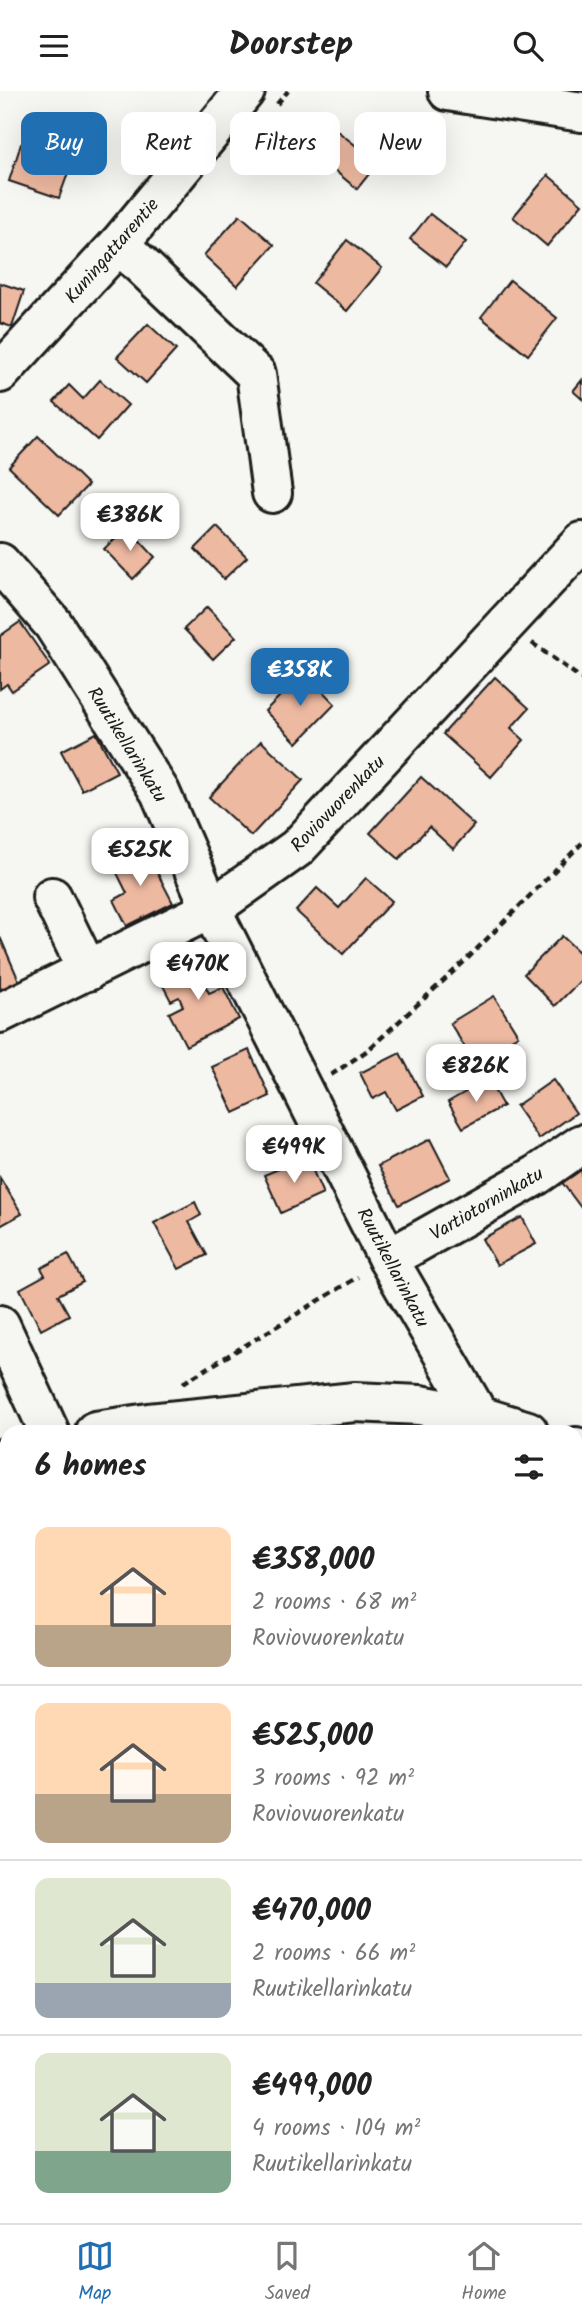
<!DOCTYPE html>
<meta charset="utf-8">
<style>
:root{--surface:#fff;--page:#f2f2f2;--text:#222;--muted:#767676;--line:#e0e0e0;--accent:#1f6fb2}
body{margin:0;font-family:Kalam,sans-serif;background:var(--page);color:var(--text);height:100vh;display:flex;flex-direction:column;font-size:26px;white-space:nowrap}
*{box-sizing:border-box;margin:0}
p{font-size:23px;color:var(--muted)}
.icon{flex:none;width:38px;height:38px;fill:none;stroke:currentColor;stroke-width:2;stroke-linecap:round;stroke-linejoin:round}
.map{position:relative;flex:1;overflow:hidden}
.side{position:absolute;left:0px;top:1334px;width:583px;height:800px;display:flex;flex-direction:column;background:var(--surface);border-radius:21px 21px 0 0;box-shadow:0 7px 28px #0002}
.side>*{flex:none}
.top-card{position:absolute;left:21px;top:21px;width:541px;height:63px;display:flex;gap:14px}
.price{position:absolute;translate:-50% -60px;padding:0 16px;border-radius:14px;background:#fff;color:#222;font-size:23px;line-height:46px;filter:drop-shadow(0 2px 4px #0008)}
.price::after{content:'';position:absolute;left:50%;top:42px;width:21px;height:16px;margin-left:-10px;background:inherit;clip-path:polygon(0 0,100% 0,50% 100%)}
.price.active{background:var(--accent);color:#fff}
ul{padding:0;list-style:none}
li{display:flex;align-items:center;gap:21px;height:175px;padding:0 35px}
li+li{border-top:2px solid var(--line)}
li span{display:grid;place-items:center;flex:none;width:196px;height:140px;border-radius:14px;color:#555}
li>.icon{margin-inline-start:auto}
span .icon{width:84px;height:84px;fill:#fffc;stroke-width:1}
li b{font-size:30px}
h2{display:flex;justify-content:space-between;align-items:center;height:84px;padding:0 35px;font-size:30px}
.tag{padding:0 24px;border-radius:14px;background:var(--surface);box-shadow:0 7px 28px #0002;font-size:24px;line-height:63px}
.tag.active{background:var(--accent);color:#fff}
header{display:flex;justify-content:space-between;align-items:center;height:91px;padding:0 35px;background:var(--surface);font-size:32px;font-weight:700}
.tab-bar{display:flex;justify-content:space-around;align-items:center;height:98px;border-top:2px solid var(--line);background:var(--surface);font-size:19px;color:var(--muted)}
.tab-bar a{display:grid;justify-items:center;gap:4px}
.tab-bar .active{color:var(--accent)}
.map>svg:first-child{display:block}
</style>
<header><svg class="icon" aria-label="menu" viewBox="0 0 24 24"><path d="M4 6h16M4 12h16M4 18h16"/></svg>Doorstep<svg class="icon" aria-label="search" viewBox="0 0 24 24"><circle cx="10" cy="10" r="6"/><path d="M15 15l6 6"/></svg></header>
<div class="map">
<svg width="582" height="2132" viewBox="0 0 582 2132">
<rect width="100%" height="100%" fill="#f6f6f2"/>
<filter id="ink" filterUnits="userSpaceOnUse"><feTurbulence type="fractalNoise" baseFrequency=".0143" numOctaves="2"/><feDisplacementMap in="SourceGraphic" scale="14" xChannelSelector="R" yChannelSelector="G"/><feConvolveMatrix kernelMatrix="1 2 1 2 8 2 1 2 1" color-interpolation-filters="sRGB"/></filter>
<g filter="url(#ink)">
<!-- built -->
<polygon fill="#f4e4da" points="576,1941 582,1948 582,2122 572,2132 0,2132 0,1961 7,1958 7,2126 576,2126"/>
<!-- green -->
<polygon fill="#99dda8" stroke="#5a7c62" stroke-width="2" points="582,1717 582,1921 576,1915 576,1723"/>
<!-- building -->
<g fill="#eeb9a1" stroke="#1c1c1c" stroke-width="2">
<polygon points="336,39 378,72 357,98 316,64"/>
<polygon points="21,53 72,71 59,107 9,90"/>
<polygon points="548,84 582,113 547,155 513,126"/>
<polygon points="430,123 466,151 446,176 410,148"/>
<polygon points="240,124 274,154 237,195 204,164"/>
<polygon points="347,149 382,177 347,220 313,192"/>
<polygon points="510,189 557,227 528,264 481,226"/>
<polygon points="0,192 24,200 12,236 0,232"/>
<polygon points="148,233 176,259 146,292 117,266"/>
<polygon points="100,289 128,314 97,349 54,311 69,294 83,308"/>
<polygon points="582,289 582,308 573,300"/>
<polygon points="38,345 88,394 59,424 9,376"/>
<polygon points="127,436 155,466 133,488 104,458"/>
<polygon points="217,436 247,466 224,488 195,458"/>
<polygon points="207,516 236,546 213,568 184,538"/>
<polygon points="20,531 50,574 12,600 7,593 0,598 0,545"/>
<polygon points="304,581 335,613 297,652 265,620"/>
<polygon points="495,586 529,617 511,637 524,649 491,686 443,643"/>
<polygon points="96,642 117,681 82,699 61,660"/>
<polygon points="261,650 303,689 251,745 209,706"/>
<polygon points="421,686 474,734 453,758 429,736 399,768 370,742"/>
<polygon points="145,758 173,812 127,835 114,809 127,802 113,774"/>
<polygon points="366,787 392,810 343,863 296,820 317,797 339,817"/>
<polygon points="562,845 582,864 582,888 555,915 524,883"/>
<polygon points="0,846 20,892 0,901"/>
<polygon points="204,865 215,887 204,892 209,902 223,896 239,928 186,955 169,922 183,915 179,906 171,910 159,887"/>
<polygon points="494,905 518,944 474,971 450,932"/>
<polygon points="249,959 270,1005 234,1022 212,976"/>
<polygon points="400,962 423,1005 396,1019 386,1001 373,1008 360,982"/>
<polygon points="488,988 503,1015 463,1037 448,1011"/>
<polygon points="553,989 576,1022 539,1048 516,1015"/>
<polygon points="430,1048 450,1087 399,1114 378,1075"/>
<polygon points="307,1066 323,1103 281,1122 264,1084"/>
<polygon points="582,1075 582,1118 561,1090"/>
<polygon points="0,1087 22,1123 0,1135"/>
<polygon points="195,1111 201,1124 189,1131 207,1164 179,1178 154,1132"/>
<polygon points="522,1126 536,1153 497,1174 482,1148"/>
<polygon points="68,1163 83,1191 58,1204 69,1224 41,1239 20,1198 45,1184 41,1177"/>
<polygon points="7,1515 7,1558 0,1561 0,1518"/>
<polygon points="582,1662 582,1707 576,1714 576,1669"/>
<polygon points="330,2126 425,2126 431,2132 336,2132"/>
</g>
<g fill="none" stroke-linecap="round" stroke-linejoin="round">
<!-- minor casing -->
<g stroke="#1c1c1c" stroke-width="44">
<g id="minor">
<polyline points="448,0 582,21"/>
<polyline points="119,153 256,283 272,402"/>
<polyline points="0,282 119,153 245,0"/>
<polyline points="0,472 53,533 160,701 211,818 388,1168 479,1325"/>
<polyline points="52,806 88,880"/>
<polyline points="0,922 211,818 297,757 582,451"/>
<polyline points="388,1168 537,1084 582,1053"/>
<polyline points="0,1234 49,1340"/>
<polyline points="95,1340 149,1332 355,1311 420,1314 479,1325 528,1340"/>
<polyline points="576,1356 582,1358"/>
<polyline points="0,1369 7,1366"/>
<polyline points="576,1608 582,1603"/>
<polyline points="0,1908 7,1905"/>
<polyline points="576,2100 582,2094"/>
<polyline points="544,2132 550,2126"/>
</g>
</g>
<!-- path -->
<g stroke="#1c1c1c" stroke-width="4.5" stroke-dasharray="7 5" stroke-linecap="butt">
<polyline points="277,13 288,0"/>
<polyline points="532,552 582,588"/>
<polyline points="331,984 368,959 466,869 582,752"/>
<polyline points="183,1292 358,1186"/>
</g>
<!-- minor -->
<use href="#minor" stroke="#f6f6f2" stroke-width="38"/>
</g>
</g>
<g text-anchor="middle" stroke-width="6" stroke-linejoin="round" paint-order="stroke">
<!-- street labels -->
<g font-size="19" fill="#1c1c1c" stroke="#f6f6f2">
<text transform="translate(111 159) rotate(-49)" y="7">Kuningattarentie</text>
<text transform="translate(128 653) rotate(58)" y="7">Ruutikellarinkatu</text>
<text transform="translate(337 712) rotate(-46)" y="7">Roviovuorenkatu</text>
<text transform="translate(486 1112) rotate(-30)" y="7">Vartiotorninkatu</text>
<text transform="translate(394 1176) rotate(62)" y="7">Ruutikellarinkatu</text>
</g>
</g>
</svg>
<b class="price" style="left:130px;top:462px">€386K</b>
<b class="price active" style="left:300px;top:617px">€358K</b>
<b class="price" style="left:140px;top:797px">€525K</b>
<b class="price" style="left:198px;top:911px">€470K</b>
<b class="price" style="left:476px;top:1013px">€826K</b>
<b class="price" style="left:294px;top:1094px">€499K</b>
<div class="top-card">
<a class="tag active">Buy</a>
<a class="tag">Rent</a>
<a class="tag">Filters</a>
<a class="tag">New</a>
</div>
<section class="side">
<h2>6 homes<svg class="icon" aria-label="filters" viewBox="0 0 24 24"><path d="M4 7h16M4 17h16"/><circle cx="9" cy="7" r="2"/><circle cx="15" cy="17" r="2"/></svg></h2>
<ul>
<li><span style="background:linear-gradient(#ffd9b3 70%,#b9a48a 0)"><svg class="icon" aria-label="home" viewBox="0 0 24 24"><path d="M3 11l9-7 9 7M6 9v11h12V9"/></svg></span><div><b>€358,000</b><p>2 rooms · 68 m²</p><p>Roviovuorenkatu</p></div></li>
<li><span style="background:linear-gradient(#ffd9b3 65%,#b9a48a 0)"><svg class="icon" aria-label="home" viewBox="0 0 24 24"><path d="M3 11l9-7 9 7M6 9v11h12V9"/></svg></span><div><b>€525,000</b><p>3 rooms · 92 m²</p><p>Roviovuorenkatu</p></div></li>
<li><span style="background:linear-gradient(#dfe7d0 75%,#9aa5b1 0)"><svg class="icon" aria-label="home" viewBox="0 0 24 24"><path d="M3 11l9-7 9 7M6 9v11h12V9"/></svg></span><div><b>€470,000</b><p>2 rooms · 66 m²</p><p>Ruutikellarinkatu</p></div></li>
<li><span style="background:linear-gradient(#dfe7d0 70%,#7fa58c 0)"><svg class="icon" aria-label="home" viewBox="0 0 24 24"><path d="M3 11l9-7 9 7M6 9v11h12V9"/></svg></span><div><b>€499,000</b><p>4 rooms · 104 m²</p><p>Ruutikellarinkatu</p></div></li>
</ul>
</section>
</div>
<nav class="tab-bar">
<a class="active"><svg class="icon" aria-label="map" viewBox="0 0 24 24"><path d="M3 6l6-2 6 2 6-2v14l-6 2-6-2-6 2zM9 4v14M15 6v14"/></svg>Map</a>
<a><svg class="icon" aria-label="saved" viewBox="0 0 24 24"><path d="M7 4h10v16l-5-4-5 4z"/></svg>Saved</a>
<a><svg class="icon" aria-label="home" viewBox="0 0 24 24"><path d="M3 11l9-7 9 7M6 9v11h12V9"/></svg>Home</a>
</nav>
